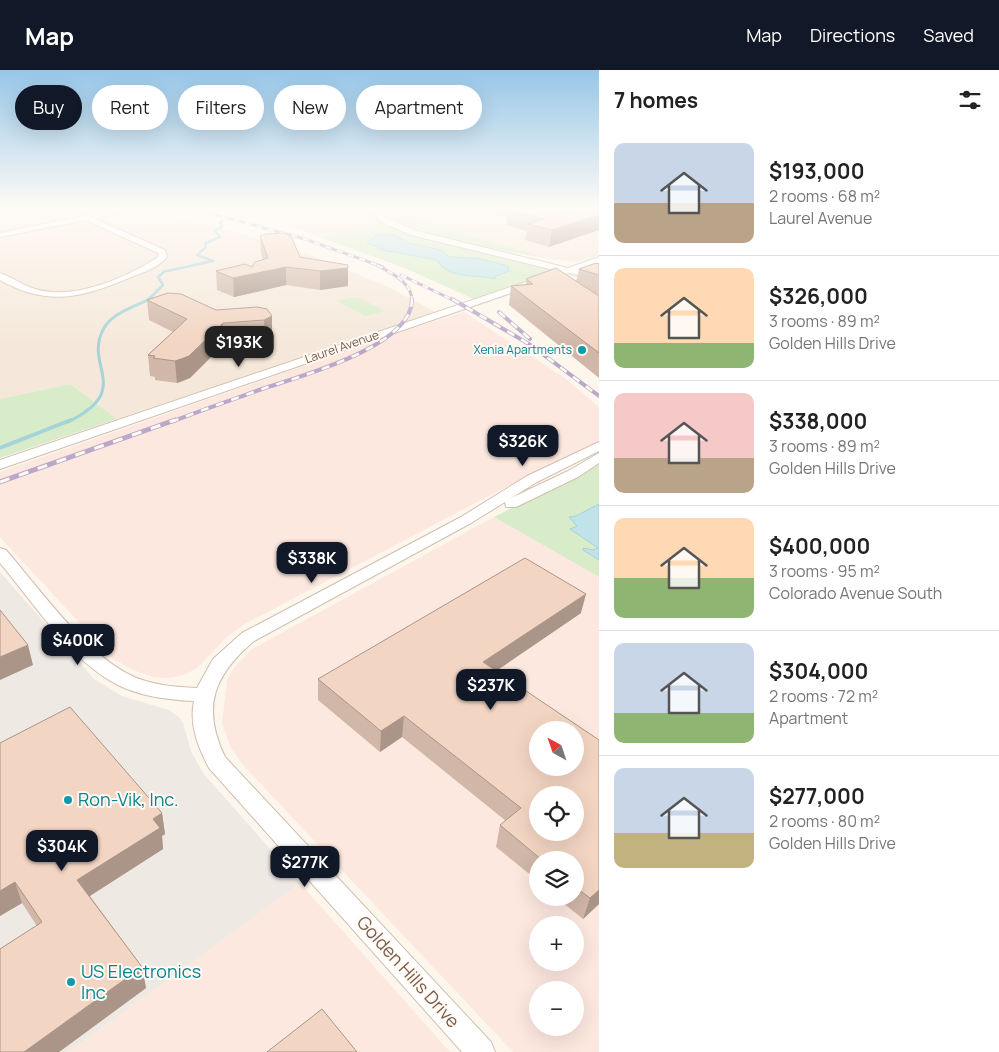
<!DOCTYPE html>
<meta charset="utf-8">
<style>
:root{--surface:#fff;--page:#f6f6f6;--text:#222;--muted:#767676;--line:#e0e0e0;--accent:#111827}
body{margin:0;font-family:Manrope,sans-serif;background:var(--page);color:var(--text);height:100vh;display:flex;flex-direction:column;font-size:19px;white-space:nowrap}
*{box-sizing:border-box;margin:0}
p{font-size:16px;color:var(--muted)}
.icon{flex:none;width:28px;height:28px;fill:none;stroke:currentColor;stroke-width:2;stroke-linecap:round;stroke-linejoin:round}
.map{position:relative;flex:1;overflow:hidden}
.sheet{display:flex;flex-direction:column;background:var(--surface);width:400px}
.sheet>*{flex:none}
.banner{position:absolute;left:15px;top:15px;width:475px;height:45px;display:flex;gap:10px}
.needle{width:32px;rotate:320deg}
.tools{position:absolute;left:529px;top:651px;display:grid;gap:10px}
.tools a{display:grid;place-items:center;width:55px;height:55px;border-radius:50%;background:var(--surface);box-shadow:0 5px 20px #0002;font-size:25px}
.price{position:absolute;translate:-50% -42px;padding:0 11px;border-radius:10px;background:var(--accent);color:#fff;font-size:16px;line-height:32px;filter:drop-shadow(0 1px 2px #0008)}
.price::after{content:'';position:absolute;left:50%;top:30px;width:15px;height:11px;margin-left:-8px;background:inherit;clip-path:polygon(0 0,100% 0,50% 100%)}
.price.current{background:#222;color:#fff}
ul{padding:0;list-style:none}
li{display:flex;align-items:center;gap:15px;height:125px;padding:0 15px}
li+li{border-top:1px solid var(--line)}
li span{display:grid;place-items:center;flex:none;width:140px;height:100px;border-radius:10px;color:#555}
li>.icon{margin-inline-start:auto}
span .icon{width:60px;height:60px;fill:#fffc;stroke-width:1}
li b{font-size:21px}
h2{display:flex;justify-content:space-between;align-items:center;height:60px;padding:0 15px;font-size:21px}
.chip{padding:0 18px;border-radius:22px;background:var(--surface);box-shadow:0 5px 20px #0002;font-size:18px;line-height:45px}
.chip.current{background:var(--accent);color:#fff}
header{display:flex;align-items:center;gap:30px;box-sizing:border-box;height:70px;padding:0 25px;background:var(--accent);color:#fff}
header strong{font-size:24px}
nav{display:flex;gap:28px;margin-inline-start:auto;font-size:18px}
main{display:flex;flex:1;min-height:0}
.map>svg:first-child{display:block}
</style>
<header>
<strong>Map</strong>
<nav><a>Map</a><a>Directions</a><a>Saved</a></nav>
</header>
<main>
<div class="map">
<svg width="599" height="982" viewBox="0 0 599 982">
<rect width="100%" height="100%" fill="#fdf6ec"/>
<!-- residential -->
<g fill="#f5e8da">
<polygon points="0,137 73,137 91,145 0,163"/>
<polygon points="234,137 359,137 378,154 323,168"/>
<polygon points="381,137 597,137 599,186 577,192 551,189 385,141"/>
<polygon points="141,139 236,162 308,184 386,216 436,242 117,349 70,314 0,329 0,167"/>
</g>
<!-- commercial -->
<g fill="#fde8e0" fill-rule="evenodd">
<polygon points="464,242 563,307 599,337 599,371 504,418 245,554 227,567 197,598 186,604 171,608 153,607 133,600 112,588 0,467 0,402 395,264"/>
<path d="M494,447L599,507V982H513L242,694L230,676L222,653L227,610L233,599L252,579ZM538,660H575V698H538ZM538,725H575V762H538ZM538,790H575V828H538ZM538,855H575V892H538ZM538,920H575V958H538Z"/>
<polygon points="300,813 450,982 69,982"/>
</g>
<!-- industrial -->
<polygon fill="#efe9e4" points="0,502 94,609 122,626 169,640 179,647 183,653 191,681 203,703 300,813 69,982 0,982"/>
<!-- green -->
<g fill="#d8ecc9">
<polygon points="359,137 366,137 386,152 547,197 550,200 545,204 474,229 402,197 322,168 378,154"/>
<path d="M375,137H381L385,141L551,189C504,181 411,167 375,137Z"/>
<polygon points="357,227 385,241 365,246 337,231"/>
<polygon points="70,314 117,349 0,388 0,329"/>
<polygon points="599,393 599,507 494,447"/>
</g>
<!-- water -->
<g fill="#bfe3e8" stroke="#a5d3da">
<path d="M392,164L409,173L441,180L449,187L477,188L508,196L509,201L494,207L495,209C477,204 448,210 437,190L383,180L367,173L376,165Z"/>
<polygon points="599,434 599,490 583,480 583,478 593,480 598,478 570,459 577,456 569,447 576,446"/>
</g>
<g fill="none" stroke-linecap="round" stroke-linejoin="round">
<!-- stream-far2 -->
<g stroke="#a5d3da" stroke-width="2.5">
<polyline points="246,143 253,137"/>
<polyline points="167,201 213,191 197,185 205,178 206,173 220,167 215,161 223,156 220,153 222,151"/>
<polyline points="147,231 163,215 158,207 165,201"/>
</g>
<!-- stream-far1 -->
<path stroke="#a5d3da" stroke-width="3" d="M68,352C135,319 82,296 104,258C112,243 135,237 149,229"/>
<!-- stream -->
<polyline stroke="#a5d3da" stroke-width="4" points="0,378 71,350"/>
<!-- minor casing -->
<g stroke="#d1beb0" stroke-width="2">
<g id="minor">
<path d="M127,137H144L95,149L165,180L167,187C158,198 144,202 131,207C83,228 47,237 0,210V203C12,207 22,215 35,219C73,230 120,210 152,191L159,186L158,183L86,150L0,167V163Z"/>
<polygon points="366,137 374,137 389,149 417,161 568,198 599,187 599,193 578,200 599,205 599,211 569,203 0,399 0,390 558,201 411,165 383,153"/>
<path d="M599,372V381L537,412L511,428L568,401L599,383V393L578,407L516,437H506L505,432L471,453L254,571C214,605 201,637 225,687L491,972L495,982H462L209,698C198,677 189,655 194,631C168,630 139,626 116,614C70,590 33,532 0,493V478L6,480C39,518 84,582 130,605C150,615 175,617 197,618L213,589L242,563L461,447L527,406Z"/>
</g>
</g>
<!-- minor -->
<use href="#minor" fill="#fff" fill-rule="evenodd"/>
<!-- rail-far2 casing -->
<g stroke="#b9a8c9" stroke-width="3">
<g id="rail-far2">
<polyline points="187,137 305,169 383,197"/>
<path d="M377,195C391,203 412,212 412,231"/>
<polyline points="401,205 455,231"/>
</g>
</g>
<!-- rail-far1 casing -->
<g stroke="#b9a8c9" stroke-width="4">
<g id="rail-far1">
<polyline points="452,229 529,274 599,326"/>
<polyline points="499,242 530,269"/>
<path d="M171,352C202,340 234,329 265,318C301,306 413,276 412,229"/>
</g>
</g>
<!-- rail casing -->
<g stroke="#b9a8c9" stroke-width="5">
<polyline id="rail" points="0,412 175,350"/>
</g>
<!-- rail-far2 -->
<use href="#rail-far2" stroke="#fffaf3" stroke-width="2" stroke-dasharray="6" stroke-linecap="butt"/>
<!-- rail-far1 -->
<use href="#rail-far1" stroke="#fffaf3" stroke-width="2.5" stroke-dasharray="8" stroke-linecap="butt"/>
<!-- rail -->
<use href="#rail" stroke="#fffaf3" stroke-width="3" stroke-dasharray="10" stroke-linecap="butt"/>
</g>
<!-- wall -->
<g fill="#d1b7a8">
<polygon points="470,137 599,137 599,160 549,177 525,170 527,161 506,155 507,147"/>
<polygon points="260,166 300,187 348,216 320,220 286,215 234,227 217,220 216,201 252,197 263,190 261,183"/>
<polygon points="599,194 599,225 596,224 599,226 599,308 509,235 511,216 526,214 526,209 576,211 579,199"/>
<polygon points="147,230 216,240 272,246 272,266 265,271 224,274 190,308 183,311 177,313 155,310 155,307 150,306 148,285 173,262 149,250"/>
<polygon points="581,543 496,601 599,834 583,849 557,828 575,828 575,790 538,790 538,811 496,777 500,755 506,751 402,667 380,682 318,630 318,609"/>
<polygon points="0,673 162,743 165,764 162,766 163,779 90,826 142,897 146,918 59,982 0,982 37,856 22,833 0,846"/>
</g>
<!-- shaded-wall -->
<g fill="#aa9588">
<polygon points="599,145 599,160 549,177 552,160"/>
<polygon points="286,197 286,215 234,227 233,208"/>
<polygon points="348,198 348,216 320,220 320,201"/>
<polygon points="272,246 272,266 265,271 264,250"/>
<polygon points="223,253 224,274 190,308 177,313 175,291"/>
<polygon points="586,524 581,543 480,612 483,592"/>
<polygon points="28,575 33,595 0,610 0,587"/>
<polygon points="404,646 402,667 380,682 381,661"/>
<polygon points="162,743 165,764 162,766 163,779 82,831 77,810 153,749"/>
<polygon points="15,812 22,833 0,846 0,821"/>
<polygon points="599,820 599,834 583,849 590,828"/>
<polygon points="142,897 146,918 59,982 24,982"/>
</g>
<!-- building -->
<g fill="#f3d5c3" stroke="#aa9588" fill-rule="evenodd">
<polygon points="516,137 599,137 599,145 552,160 528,154 544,149 508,140"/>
<polygon points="284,163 291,166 300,187 348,195 348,198 320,201 286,197 233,208 216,201 245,194 252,197 255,192 268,188 260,166 266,164"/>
<polygon points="596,193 599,194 599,205 579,199"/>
<polygon points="556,198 599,226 599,283 511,216 533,214 526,209"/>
<polygon points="168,223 181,224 216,240 257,237 267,239 272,246 264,250 223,253 189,286 181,289 175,291 153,288 155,286 148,285 187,249 147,230"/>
<path d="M525,488L586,524L483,592L599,670V820L590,828L575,817V790H542L500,755L521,738L404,646L381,661L318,609ZM538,660H575V698H538ZM538,725H575V762H538Z"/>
<polygon points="0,540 28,575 0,587"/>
<polygon points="70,637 162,743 153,749 160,758 77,810 142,897 24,982 0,982 0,879 42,852 15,812 0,821 0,673"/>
<polygon points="322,939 357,982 267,982"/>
</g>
<!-- sky -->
<linearGradient id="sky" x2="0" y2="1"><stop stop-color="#97c7e8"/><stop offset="0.5" stop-color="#fefbf6"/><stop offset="1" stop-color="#fefbf6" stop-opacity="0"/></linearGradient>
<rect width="599" height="275" fill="url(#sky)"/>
<!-- markers -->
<g fill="#0f9aa8" stroke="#fffaf3" stroke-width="2">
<circle cx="582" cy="280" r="5"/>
<circle cx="68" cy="730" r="5"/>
<circle cx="71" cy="912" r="5"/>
</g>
<g text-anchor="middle" stroke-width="4" stroke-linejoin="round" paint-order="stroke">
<!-- far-street labels -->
<g font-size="12" fill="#7a5c4d" stroke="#fffaf3">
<text transform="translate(342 277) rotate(-19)" y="4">Laurel Avenue</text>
</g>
<!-- far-culture labels -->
<g font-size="12" fill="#0d838f" stroke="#fffaf3" text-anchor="end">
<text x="572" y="284">Xenia Apartments</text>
</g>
<!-- near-culture labels -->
<g font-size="18" fill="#0d838f" stroke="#fffaf3" text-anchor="start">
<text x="78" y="736">Ron-Vik, Inc.</text>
<text x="81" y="908">US Electronics<tspan x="81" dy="21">Inc</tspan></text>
</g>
<!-- near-street labels -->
<g font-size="18" fill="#7a5c4d" stroke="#fffaf3">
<text transform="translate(408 902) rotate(48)" y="6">Golden Hills Drive</text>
</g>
</g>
</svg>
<div class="tools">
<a><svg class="needle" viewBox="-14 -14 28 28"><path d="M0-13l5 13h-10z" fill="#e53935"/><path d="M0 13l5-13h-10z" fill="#767676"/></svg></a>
<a><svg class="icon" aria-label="locate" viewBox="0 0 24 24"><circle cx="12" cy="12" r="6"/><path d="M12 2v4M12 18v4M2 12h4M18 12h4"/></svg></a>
<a><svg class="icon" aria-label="layers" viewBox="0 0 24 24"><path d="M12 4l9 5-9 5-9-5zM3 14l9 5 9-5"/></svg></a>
<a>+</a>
<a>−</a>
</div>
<b class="price current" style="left:239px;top:298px">$193K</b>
<b class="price" style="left:523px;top:397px">$326K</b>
<b class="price" style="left:312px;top:514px">$338K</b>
<b class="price" style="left:78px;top:596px">$400K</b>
<b class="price" style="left:491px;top:641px">$237K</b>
<b class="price" style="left:62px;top:802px">$304K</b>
<b class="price" style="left:305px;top:818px">$277K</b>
<div class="banner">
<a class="chip current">Buy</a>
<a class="chip">Rent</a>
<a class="chip">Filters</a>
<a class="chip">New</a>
<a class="chip">Apartment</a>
</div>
</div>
<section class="sheet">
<h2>7 homes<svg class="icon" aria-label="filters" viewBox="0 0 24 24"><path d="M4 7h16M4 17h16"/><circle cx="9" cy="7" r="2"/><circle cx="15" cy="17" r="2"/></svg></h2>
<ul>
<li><span style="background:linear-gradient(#c9d6e8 60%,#b9a48a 0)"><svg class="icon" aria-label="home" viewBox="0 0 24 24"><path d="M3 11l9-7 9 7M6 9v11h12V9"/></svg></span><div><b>$193,000</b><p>2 rooms · 68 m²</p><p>Laurel Avenue</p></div></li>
<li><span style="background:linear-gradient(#ffd9b3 75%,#8fb573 0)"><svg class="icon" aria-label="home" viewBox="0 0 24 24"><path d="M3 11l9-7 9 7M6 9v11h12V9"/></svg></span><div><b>$326,000</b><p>3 rooms · 89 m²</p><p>Golden Hills Drive</p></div></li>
<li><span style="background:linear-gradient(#f6c9c9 65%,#b9a48a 0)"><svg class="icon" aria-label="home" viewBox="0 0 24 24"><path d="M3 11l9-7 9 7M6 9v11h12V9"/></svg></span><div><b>$338,000</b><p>3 rooms · 89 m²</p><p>Golden Hills Drive</p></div></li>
<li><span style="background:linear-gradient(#ffd9b3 60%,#8fb573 0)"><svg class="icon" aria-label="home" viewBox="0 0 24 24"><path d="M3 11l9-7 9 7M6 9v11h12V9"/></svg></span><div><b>$400,000</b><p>3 rooms · 95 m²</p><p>Colorado Avenue South</p></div></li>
<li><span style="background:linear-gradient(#c9d6e8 70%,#8fb573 0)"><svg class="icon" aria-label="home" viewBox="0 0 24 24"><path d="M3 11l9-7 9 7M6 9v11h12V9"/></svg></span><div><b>$304,000</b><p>2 rooms · 72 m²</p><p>Apartment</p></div></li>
<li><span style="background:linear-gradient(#c9d6e8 65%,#c2b280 0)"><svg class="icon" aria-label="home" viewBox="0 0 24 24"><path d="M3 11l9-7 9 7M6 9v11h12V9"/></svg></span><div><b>$277,000</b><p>2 rooms · 80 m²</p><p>Golden Hills Drive</p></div></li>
</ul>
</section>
</main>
